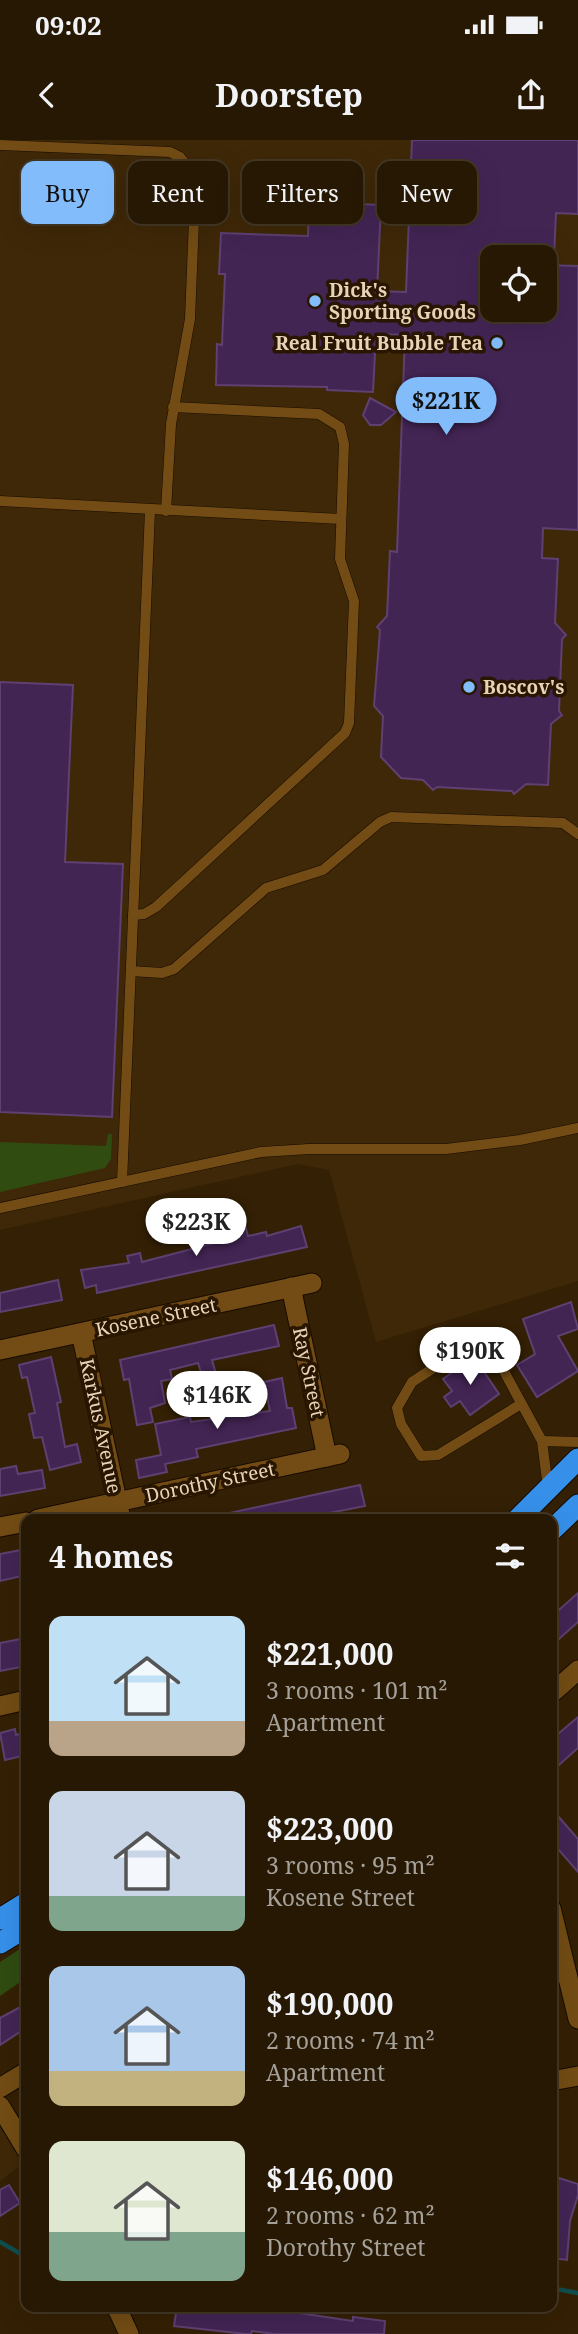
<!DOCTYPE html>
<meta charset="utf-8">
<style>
:root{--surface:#271803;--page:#2f210d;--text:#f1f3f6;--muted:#a4a09a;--line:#433725;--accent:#83bcfb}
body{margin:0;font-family:"Noto Serif",serif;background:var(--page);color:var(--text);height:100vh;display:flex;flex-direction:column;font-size:26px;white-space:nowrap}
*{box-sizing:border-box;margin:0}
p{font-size:23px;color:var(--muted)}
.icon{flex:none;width:38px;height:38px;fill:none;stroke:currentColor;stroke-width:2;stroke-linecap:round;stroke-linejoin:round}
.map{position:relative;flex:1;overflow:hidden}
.drawer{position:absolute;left:21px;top:1374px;width:536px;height:798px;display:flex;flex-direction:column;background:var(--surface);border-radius:14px;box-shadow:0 7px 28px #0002,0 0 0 2px var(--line)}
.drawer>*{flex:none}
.hud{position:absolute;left:21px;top:21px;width:537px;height:63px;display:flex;gap:14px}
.fabs{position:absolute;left:480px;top:105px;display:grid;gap:14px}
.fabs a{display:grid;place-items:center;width:77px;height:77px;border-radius:14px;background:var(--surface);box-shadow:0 7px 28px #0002,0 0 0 2px var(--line);font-size:35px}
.price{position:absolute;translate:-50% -60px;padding:0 16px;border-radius:24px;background:#fff;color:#222;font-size:23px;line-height:46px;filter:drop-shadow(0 2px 4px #0008)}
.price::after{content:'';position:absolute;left:50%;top:42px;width:21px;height:16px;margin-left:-10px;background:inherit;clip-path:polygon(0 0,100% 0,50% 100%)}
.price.selected{background:var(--accent);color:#111}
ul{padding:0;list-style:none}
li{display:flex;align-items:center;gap:21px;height:175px;padding:0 28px}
li span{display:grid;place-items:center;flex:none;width:196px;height:140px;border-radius:14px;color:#555}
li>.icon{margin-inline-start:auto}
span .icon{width:84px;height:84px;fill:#fffc;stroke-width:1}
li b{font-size:30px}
h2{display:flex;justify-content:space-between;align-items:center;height:84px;padding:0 28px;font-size:30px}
.pill{padding:0 24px;border-radius:14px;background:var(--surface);box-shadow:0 7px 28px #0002,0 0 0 2px var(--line);font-size:24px;line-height:63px}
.pill.selected{background:var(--accent);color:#111}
.status{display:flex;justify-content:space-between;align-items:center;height:49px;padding:0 35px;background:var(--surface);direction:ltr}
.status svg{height:19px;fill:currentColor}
header{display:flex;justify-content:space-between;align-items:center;height:91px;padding:0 28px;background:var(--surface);font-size:32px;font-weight:700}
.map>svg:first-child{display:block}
</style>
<div class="status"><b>09:02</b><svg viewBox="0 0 49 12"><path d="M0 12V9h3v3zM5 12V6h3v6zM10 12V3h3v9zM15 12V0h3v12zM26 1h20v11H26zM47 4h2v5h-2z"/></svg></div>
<header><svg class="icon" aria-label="back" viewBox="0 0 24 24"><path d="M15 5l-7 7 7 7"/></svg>Doorstep<svg class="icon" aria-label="share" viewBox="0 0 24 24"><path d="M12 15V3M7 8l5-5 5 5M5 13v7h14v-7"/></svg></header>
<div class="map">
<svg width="578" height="2194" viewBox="0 0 578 2194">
<rect width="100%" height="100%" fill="#342004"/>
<!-- built -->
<g fill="#3f2808" fill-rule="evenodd">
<path d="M0,0H578V1141L376,1202L329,1030L298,1024L0,1090ZM492,117H544V170H492Z"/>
<polygon points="0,1987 23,2023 0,2041"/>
</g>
<!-- green -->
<g fill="#304c11">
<polygon points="108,994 112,994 111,1019 105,1028 0,1052 0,1002 106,1006"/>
<polygon points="26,1805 26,1838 0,1856 0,1822"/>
</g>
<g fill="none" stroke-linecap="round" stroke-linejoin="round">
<!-- stream -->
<g stroke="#104e4d" stroke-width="4.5">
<polyline points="0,2102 26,2117"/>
<polyline points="551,2148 578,2153"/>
</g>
</g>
<!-- building -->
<g fill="#432554" stroke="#5e4071" stroke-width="2">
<polygon points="412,0 578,0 578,74 556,73 554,117 492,117 492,170 544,170 544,125 578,126 578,390 543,388 542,418 558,419 555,483 566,495 562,499 559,571 562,575 551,584 548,645 526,644 514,654 512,651 437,647 433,650 423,640 401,638 381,617 383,576 374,566 380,490 377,487 387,476 390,411 397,412 405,195 376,194 373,252 327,250 327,247 216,245 217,204 222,205 225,134 219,134 221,93 308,96 309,62 381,65 377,151 406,152"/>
<polygon points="370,258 396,272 381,285 370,285 363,275"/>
<polygon points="0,542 73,545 65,722 123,724 112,977 0,972"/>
<polygon points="241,1070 248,1096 266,1092 267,1096 301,1086 307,1107 97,1153 96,1145 85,1148 81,1130 129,1123 127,1116 140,1113 142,1122 234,1098 228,1073"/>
<polygon points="58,1140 62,1160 0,1172 0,1153"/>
<polygon points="571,1162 578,1189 558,1196 578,1231 537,1257 517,1225 535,1214 523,1179"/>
<polygon points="274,1185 279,1206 212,1220 220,1248 207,1251 198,1223 170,1230 172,1239 161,1241 165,1263 150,1268 153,1282 137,1285 129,1239 124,1240 120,1220"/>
<polygon points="51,1217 61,1262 57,1263 65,1307 77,1304 81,1322 50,1330 42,1297 34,1298 29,1274 35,1273 27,1237 22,1238 19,1225"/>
<polygon points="474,1217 499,1254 470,1275 460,1261 451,1267 444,1257 452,1251 443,1239"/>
<polygon points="282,1238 287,1268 292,1268 296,1288 196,1309 198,1317 165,1324 167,1332 139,1338 136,1320 161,1315 155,1284 190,1277 191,1282 270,1271 264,1242"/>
<polygon points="16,1326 18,1334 42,1330 45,1348 0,1356 0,1329"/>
<polygon points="360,1345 365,1366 314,1376 315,1379 225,1379 225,1374"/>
<polygon points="26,1409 26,1435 0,1441 0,1414"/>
<polygon points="578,1453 578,1482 551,1506 551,1477"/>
<polygon points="26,1498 26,1526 0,1531 0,1503"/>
<polygon points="578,1577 578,1608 551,1632 551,1600"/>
<polygon points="15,1589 16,1595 26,1592 26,1611 21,1612 22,1616 5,1620 0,1593"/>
<polygon points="558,1676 578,1699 578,1732 551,1701 551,1681"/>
<polygon points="26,1864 26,1888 0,1905 0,1878"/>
<polygon points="559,2038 578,2044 578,2055 570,2081 567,2120 551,2118 551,2060"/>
<polygon points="9,2045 20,2063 0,2076 0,2050"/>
<polygon points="177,2166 225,2166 265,2172 266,2168 353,2181 353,2177 385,2181 384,2194 274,2194 252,2191 251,2194 246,2194 174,2186"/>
</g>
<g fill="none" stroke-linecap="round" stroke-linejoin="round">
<!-- lane casing -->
<g stroke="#170b00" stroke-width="11">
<g id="lane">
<polyline points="0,5 170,12 180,17 190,30 195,55 190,179 171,284 166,371"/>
<polyline points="0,361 341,379"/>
<polyline points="133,775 144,774 156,767 345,593 349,583 354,461 340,419 344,304 340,287 319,274 173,267"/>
<polyline points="131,831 162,833 174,829 266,748 323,730 380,682 391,677 563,683 578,694"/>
<polyline points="122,1042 150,370"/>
<polyline points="0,1068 261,1012 309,1009 446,1009 520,1000 578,988"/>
<polyline points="521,1264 438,1315 421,1316 401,1284 397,1268 412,1242 466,1207 479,1204 488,1207 495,1215 542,1301 548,1348"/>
<polyline points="542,1301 578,1302"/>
</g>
</g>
<!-- street casing -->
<g stroke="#170b00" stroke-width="21">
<g id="street">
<polyline points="291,1147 327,1317"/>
<polyline points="81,1193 121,1379"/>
<polyline points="0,1210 312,1143"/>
<polyline points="38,1379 340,1314"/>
<polyline points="0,1387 26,1382"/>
<polyline points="551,1554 578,1530"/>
<polyline points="0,1566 26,1560"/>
<polyline points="551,1768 578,1879"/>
<polyline points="551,1941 578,1936"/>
<polyline points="0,1948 26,1932"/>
<polyline points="0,1966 26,2009"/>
<polyline points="116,2166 129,2194"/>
</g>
</g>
<!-- highway casing -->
<g stroke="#170b00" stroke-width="23">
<g id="highway">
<polyline points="518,1379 578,1319"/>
<polyline points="551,1391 578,1365"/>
<polyline points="0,1779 26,1763"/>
<polyline points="0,1803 26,1787"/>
</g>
</g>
<!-- lane -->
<use href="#lane" stroke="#724c14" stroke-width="10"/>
<!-- street -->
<use href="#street" stroke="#724c14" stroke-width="19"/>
<!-- highway -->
<use href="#highway" stroke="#3690ea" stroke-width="21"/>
</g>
<!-- markers -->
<g fill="#83bcfb" stroke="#291600" stroke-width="2.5">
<circle cx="315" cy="161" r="7"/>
<circle cx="497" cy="203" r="7"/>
<circle cx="469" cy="547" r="7"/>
</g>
<g text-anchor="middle" stroke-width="7" stroke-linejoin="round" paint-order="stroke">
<!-- poi labels -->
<g font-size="19" font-weight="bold" fill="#e9d3b8" stroke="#291600" text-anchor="start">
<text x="329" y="157">Dick's<tspan x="329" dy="22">Sporting Goods</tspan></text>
<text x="483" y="210" text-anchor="end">Real Fruit Bubble Tea</text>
<text x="483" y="554">Boscov's</text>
</g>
<!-- street labels -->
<g font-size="19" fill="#e9d3b8" stroke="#291600">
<text transform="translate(156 1177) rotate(-12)" y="7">Kosene Street</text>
<text transform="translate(309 1232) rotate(78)" y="7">Ray Street</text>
<text transform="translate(101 1286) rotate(78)" y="7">Karkus Avenue</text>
<text transform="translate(210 1342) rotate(-12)" y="7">Dorothy Street</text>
</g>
</g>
</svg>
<div class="fabs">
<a><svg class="icon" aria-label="locate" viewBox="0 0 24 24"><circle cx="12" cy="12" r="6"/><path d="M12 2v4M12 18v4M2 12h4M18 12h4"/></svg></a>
</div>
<b class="price selected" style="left:446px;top:297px">$221K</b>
<b class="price" style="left:196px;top:1118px">$223K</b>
<b class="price" style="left:470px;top:1247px">$190K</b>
<b class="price" style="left:217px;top:1291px">$146K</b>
<div class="hud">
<a class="pill selected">Buy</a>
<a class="pill">Rent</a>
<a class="pill">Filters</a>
<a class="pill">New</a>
</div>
<section class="drawer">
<h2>4 homes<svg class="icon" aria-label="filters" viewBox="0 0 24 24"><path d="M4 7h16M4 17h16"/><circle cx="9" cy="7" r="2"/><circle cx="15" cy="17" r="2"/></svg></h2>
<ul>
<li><span style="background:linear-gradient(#bfe0f5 75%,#b9a48a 0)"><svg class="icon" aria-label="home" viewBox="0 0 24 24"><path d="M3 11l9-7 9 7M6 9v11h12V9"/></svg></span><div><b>$221,000</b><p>3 rooms · 101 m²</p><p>Apartment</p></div></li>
<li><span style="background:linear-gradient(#c9d6e8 75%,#7fa58c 0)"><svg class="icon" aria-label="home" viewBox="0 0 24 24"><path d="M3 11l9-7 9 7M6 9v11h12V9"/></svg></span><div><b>$223,000</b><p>3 rooms · 95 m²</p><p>Kosene Street</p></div></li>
<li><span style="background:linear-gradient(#a9c7e8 75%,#c2b280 0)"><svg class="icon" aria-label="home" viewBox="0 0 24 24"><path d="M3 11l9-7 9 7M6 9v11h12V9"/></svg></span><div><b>$190,000</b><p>2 rooms · 74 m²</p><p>Apartment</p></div></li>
<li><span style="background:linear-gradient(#dfe7d0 65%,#7fa58c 0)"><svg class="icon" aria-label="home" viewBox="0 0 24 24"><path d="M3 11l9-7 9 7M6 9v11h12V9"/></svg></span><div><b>$146,000</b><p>2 rooms · 62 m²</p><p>Dorothy Street</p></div></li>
</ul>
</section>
</div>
